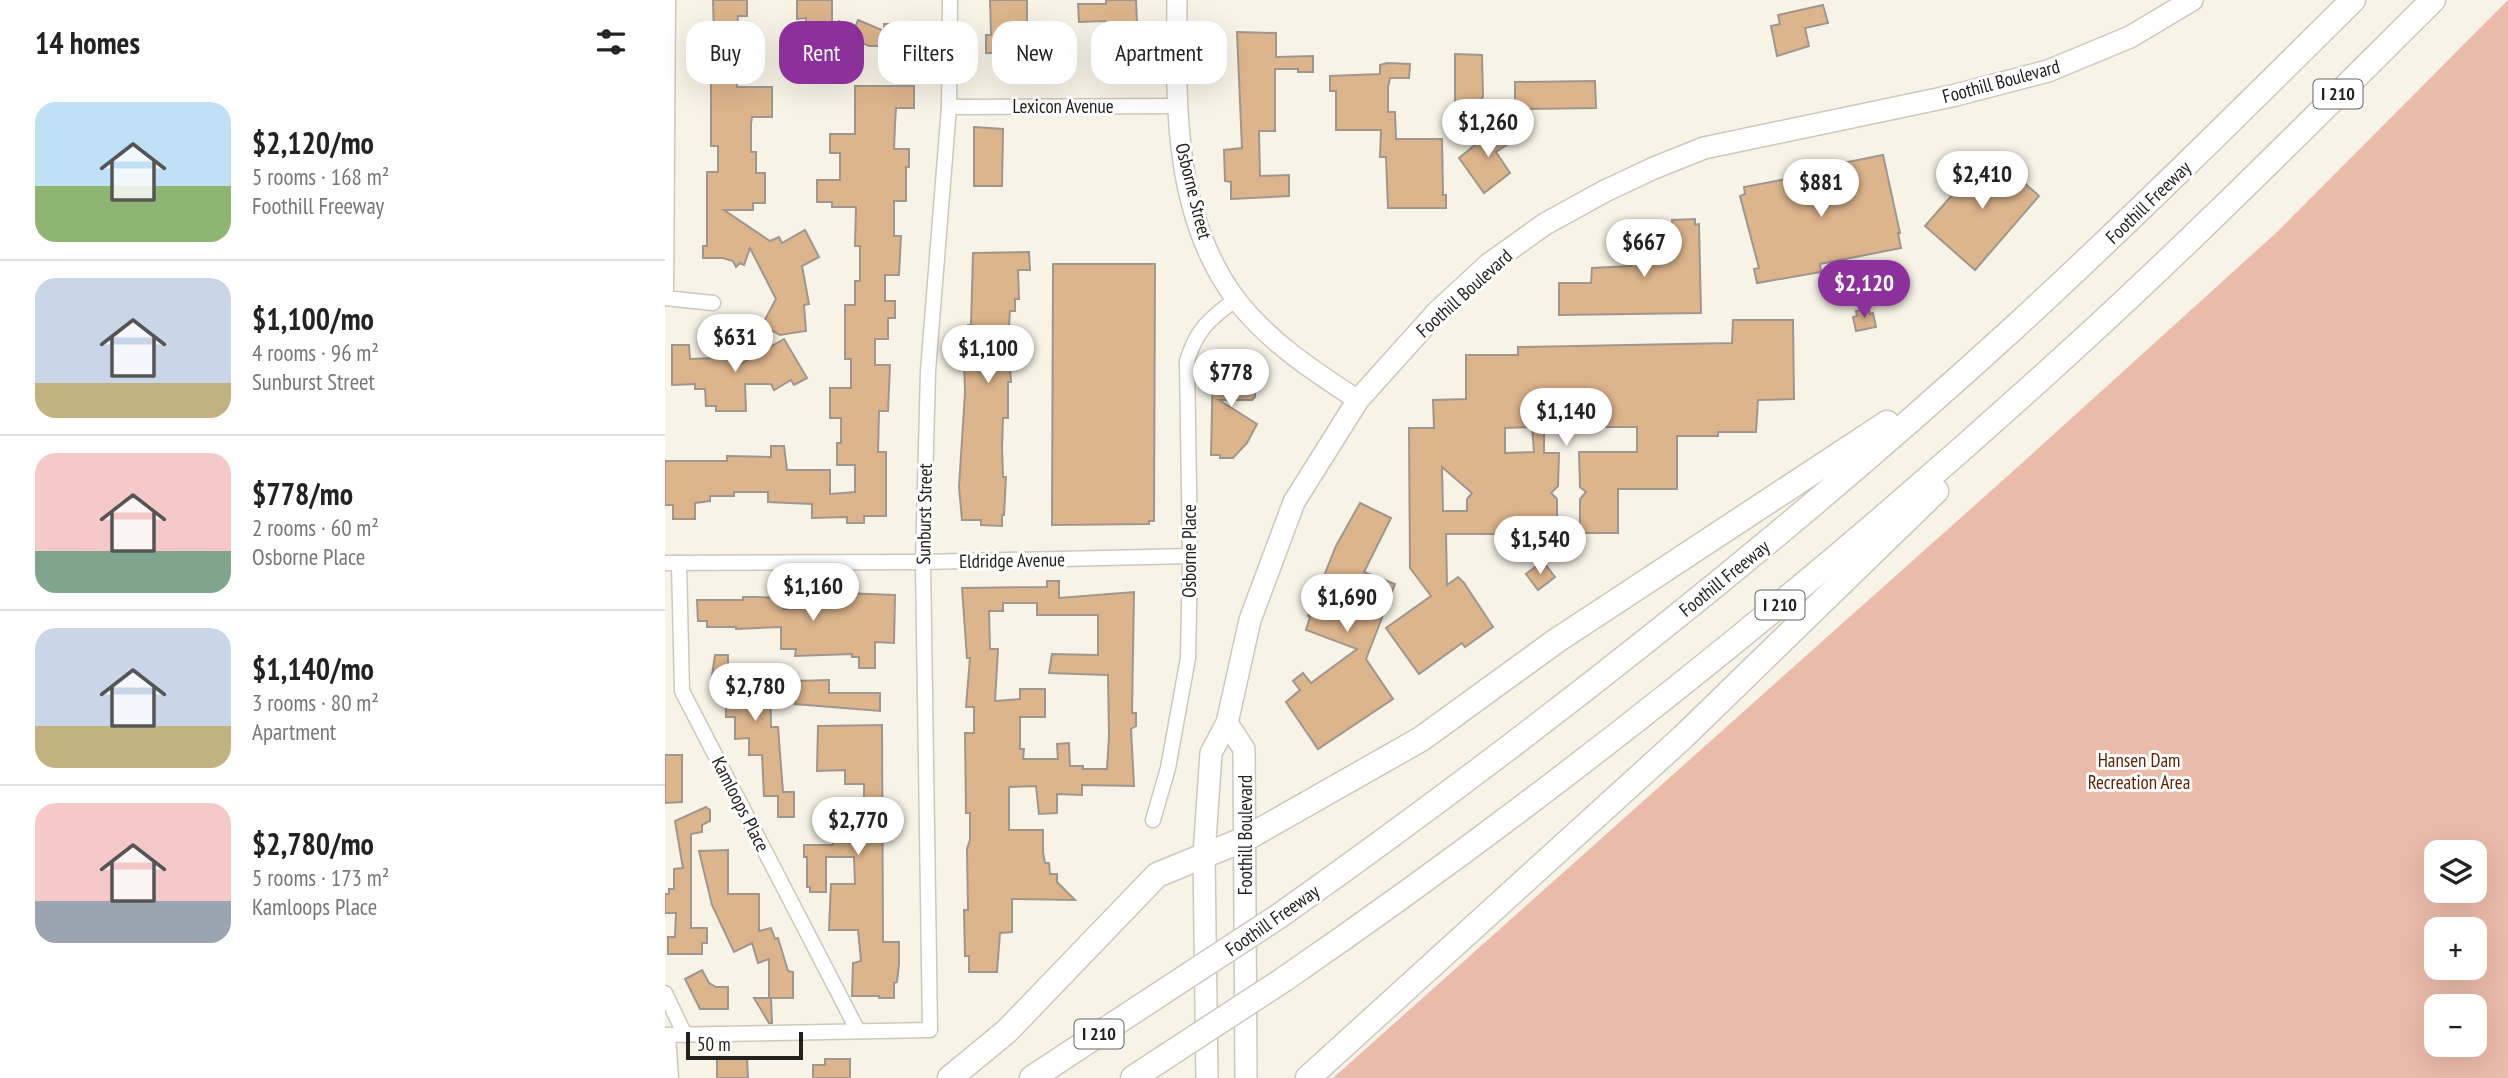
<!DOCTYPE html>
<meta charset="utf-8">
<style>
:root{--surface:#fff;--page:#f2f2f2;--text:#222;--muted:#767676;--line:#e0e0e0;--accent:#8c319c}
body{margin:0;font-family:"PT Sans Narrow",sans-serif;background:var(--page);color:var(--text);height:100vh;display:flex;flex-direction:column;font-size:26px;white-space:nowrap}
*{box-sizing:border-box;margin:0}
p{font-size:23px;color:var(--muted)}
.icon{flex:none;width:38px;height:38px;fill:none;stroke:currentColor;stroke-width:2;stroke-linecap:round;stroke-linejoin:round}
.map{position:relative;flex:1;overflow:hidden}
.sheet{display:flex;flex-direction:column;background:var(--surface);width:665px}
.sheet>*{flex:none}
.top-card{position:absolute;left:21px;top:21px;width:665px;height:63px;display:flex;gap:14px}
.fabs{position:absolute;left:1759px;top:840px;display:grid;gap:14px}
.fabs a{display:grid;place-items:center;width:63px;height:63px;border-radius:14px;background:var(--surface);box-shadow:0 7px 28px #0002;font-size:35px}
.scale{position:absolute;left:21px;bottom:18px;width:117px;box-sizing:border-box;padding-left:7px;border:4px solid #23211d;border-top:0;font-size:19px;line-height:24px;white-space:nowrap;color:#23211d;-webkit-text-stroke:5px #fff;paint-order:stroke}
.price{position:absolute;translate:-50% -60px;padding:0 16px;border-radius:24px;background:#fff;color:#222;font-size:23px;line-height:46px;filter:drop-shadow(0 2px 4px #0008)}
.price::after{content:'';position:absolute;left:50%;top:42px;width:21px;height:16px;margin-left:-10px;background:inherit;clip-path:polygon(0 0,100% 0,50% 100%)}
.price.active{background:var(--accent);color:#fff}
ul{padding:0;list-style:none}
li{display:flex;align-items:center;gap:21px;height:175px;padding:0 35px}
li+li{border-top:2px solid var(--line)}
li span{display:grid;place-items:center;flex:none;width:196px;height:140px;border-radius:21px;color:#555}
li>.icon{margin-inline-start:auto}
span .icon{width:84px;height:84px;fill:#fffc;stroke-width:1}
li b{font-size:30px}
h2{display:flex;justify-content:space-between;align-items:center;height:84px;padding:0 35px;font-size:30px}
.tag{padding:0 24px;border-radius:21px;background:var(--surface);box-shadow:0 7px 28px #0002;font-size:24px;line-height:63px}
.tag.active{background:var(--accent);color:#fff}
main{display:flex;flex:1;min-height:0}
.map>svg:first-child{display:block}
</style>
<main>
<section class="sheet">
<h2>14 homes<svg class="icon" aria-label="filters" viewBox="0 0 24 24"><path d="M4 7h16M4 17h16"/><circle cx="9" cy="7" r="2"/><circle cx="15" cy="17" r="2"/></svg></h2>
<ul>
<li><span style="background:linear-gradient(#bfe0f5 60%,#8fb573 0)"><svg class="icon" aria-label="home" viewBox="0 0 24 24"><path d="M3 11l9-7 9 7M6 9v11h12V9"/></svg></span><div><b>$2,120/mo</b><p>5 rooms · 168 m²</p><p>Foothill Freeway</p></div></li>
<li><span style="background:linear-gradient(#c9d6e8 75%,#c2b280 0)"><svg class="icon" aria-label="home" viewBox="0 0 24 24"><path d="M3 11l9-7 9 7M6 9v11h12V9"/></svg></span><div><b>$1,100/mo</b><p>4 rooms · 96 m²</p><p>Sunburst Street</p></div></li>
<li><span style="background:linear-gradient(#f6c9c9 70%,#7fa58c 0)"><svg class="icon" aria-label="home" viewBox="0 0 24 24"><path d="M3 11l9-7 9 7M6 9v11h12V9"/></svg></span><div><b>$778/mo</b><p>2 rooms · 60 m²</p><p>Osborne Place</p></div></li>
<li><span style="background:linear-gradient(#c9d6e8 70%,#c2b280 0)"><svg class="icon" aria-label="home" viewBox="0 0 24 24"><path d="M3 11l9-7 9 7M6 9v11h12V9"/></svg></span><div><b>$1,140/mo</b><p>3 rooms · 80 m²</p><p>Apartment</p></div></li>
<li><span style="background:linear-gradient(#f6c9c9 70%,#9aa5b1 0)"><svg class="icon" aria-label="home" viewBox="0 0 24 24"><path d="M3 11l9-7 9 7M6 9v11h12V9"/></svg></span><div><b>$2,780/mo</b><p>5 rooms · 173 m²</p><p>Kamloops Place</p></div></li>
</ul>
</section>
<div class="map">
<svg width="1843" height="1078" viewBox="0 0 1843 1078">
<rect width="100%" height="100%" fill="#f7f3e6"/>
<!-- green -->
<path fill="#ebbbaa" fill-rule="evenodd" d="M1843,0V1078H668L1356,464L1612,232ZM1771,852H1810V891H1771ZM1771,929H1810V968H1771ZM1771,1006H1810V1045H1771Z"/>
<!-- building -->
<g fill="#ddb58c" stroke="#a0968d" stroke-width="2" fill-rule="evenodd">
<polygon points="48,0 82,0 82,16 73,16 72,30 72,87 107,87 107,117 87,117 86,124 86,152 91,152 91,173 100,173 100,203 88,203 88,210 59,210 105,241 114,237 117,243 140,230 154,257 137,266 144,304 139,305 141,331 115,335 97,325 111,299 85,248 79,265 75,263 71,267 68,261 58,258 38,258 38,246 42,246 42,172 53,172 53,146 46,146 46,53 41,54 41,35 49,35"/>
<polygon points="132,0 167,0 167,23 141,23 141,18 132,19"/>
<polygon points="325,0 362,0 362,32 358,32 358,69 333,70 332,53 321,53 321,35 326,35"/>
<polygon points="441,0 471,0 474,71 443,71 440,21 414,22 413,4 441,4"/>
<polygon points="1158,5 1163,23 1140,28 1144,46 1112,56 1106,26 1115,24 1113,15"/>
<polygon points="193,20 219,31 219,24 237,24 237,35 254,35 254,61 226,61 225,46 204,46 195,42 189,56 164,44 174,21 190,28"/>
<polygon points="572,32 611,33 611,57 648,56 648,72 633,72 633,69 610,69 610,131 594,131 595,176 624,175 624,196 566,199 566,182 560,181 559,150 577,148"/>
<polygon points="790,54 817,55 818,97 810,104 790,104"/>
<polygon points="722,63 745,64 744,78 725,78 723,87 723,112 730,112 731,139 777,139 778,195 781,195 781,208 723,208 721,157 715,157 716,130 671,130 671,91 665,91 665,76 715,74 715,65"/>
<polygon points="930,81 931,108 850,109 850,82"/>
<polygon points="190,86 249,86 249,108 231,108 230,124 229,149 244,149 244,167 241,167 241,201 229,201 229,236 236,236 234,275 220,275 220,301 230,301 230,318 223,318 223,339 210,339 210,365 225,365 223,411 214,411 213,452 221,452 221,516 199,516 199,523 182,523 182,517 147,518 147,504 103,502 103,492 69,492 69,496 45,496 45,501 30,503 30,519 8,519 8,505 0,505 0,461 62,461 62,456 106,457 106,446 119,446 122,470 165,470 165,494 190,492 190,465 172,465 172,443 176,443 176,418 165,418 165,388 186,388 186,359 180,359 180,305 190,305 190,281 195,281 195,246 190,246 191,207 167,207 167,202 152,202 152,180 175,180 175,153 165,153 165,134 190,134"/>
<polygon points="837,123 849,140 831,152 845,173 819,193 794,158"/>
<polygon points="309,127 338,129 337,186 309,186"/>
<polygon points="1325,152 1374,196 1310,270 1260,226"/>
<polygon points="1218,155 1235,233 1233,233 1236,248 1155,264 1156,272 1092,283 1089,269 1094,268 1075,196 1080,194 1079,187 1159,172 1158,167"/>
<polygon points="1030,219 1030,225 1034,224 1036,313 894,315 894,283 926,283 927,268 966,266 970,236 1008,235 1007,220"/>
<polygon points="364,252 365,270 353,270 354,299 350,299 350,311 345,311 341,370 345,369 346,382 343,382 343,418 338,418 337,447 338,477 341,477 339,515 337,515 337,526 316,525 316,520 297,520 294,487 300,393 299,358 302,358 303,325 306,325 308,253"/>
<polygon points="388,264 490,264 489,521 484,521 484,524 387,525"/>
<polygon points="1204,309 1205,314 1208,313 1211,327 1191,331 1188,317 1192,316 1191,311"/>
<path d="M1068,320H1128L1129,399L1093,400L1091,432H1053V436H1012V489H953V533H915V499L921,492L915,487L914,452H972V427H879V453H894L893,486L886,493L892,499V534H781L782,585L793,577L799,583L828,627L800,647L797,643L754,674L721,628L766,596L745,568L744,428H769L768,400L801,399V355H853V347L1067,343ZM867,427L869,452L840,453V428ZM777,467L807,493L802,499V511H778Z"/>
<polygon points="119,339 142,378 129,385 126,380 109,390 106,384 80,384 81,411 51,411 51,406 41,406 40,389 30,389 30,384 7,385 7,345 24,345 25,359 50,358 50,353 74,353 74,365"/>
<polygon points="572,361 590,378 590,397 587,400 554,400 592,424 582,443 568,458 555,458 555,455 546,455 548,362"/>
<polygon points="695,503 726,518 699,572 730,584 701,659 728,699 653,749 621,702 635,690 628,681 638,673 646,683 692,649 641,630 645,617 643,616 671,546"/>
<polygon points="880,564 890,577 873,590 861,574 873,565 875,568"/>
<path d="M382,581H394V598L469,592L467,713H471V726L466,729L469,786L417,785V795L392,794V813L374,814L371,786L344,787V830H378V852L380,863H384L385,874H392V882L410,900L347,899V932L335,933L332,972H304V956H300L299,910H303L302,849L305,840V813H301L300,733H309V707H301L305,658H302L297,588L382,587ZM338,603H372V615H433V655L387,654L384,673L443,675L444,737L442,769H418V766H405L404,743L392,744L393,759H358L359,749H355V717H380V689H355V699L330,701L333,649H325L324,611H338Z"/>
<polygon points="177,593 230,595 229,643 210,642 210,668 194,668 194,657 187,657 187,654 130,656 131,649 116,649 116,627 71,629 71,627 42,627 42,621 33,621 32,600 78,600 78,597 90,597 118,598 118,609 168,608 168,596 177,596"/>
<polygon points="50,655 63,655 63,666 93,665 93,676 105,676 106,727 113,727 118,792 129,792 129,817 113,817 113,796 99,796 97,755 84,755 84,738 70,739 70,717 61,717 61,700 57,700 57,682 46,682"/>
<polygon points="164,680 164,693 215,693 215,711 130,704 130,681"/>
<polygon points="217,725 218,942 234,942 234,964 232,982 229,983 229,998 214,998 214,996 187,996 188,963 196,961 193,930 164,930 166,884 190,884 189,857 161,857 161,892 145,892 145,887 142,887 142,857 139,857 139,845 168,845 168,830 191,829 191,810 199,810 199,784 180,784 180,770 152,771 153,726"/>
<polygon points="0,755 17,755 17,802 0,803"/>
<polygon points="41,807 45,810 45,821 37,825 37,832 26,834 26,928 42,928 42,943 37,943 37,954 3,954 3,937 10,937 11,913 0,913 0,894 4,894 4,889 9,889 9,869 18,868 10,821"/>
<polygon points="63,850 63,894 94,894 94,931 106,928 110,939 113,938 123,971 128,972 128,998 106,998 107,1023 104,1023 89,998 104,998 104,959 93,963 87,943 69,952 47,905 34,851"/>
<polygon points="37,970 44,983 51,987 63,987 63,1009 35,1009 20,979"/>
<polygon points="52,1057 82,1057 83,1078 52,1078"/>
<polygon points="160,1059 185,1059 185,1078 148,1078 148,1065 160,1065"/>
</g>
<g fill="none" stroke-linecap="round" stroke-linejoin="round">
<!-- street casing -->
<g stroke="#ccc9bc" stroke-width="17">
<g id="street">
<polyline points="284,107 511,106"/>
<polyline points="0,298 48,303"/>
<polyline points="1,298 3,0"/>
<polyline points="0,563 258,562 525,556"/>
<polyline points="14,563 17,691 193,1031"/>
<path d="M488,820L503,768L523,658L525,556L522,361C532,328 545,319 571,299"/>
<polyline points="0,993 20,1035"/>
<polyline points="0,1035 265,1030 258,562 263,371 284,107 285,0"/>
<polyline points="3,1035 6,1078"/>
</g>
</g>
<!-- secondary casing -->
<g stroke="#ccc9bc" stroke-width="22">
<path id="secondary" d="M512,0C511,100 507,213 570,298C602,341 650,372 693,400"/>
</g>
<!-- primary casing -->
<g stroke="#ccc9bc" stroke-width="24">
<g id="primary">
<polyline points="562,723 579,749 581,1078"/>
<polyline points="542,1078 539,855 546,753 562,723 585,620 629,502 693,400 772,312 824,264 880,224 940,191 989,168 1039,148 1287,96 1383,71 1465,37 1527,0"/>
</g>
</g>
<!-- highway casing -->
<g stroke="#ccc9bc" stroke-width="27">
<g id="highway">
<path d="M614,916C871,734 1118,539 1351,326C1466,220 1577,110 1688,0"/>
<path d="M618,980C888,794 1143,590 1385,370C1517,251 1642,125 1768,0"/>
<polyline points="285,1078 342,1031 492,875 580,839 756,739 891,641 1222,423"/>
<polyline points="367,1078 501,990"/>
<polyline points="468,1078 497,1059"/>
<polyline points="643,1078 1018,737 1271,491"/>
</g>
</g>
<!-- street -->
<use href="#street" stroke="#fff" stroke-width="14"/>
<!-- secondary -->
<use href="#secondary" stroke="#fff" stroke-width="19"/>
<!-- primary -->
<use href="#primary" stroke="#fff" stroke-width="21"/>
<!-- highway -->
<use href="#highway" stroke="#fff" stroke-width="24"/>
<!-- highway-bridge casing -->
<g stroke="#ccc9bc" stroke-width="27" stroke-linecap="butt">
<g id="highway-bridge">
<polyline points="501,990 614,916"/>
<polyline points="497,1059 618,980"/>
</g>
</g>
<!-- highway-bridge -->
<use href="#highway-bridge" stroke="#fff" stroke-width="24"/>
</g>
<g text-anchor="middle" stroke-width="6" stroke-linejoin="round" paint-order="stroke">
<!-- shield labels -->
<g fill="#fff" stroke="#656461" stroke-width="2">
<rect x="1648.5" y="79.5" width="49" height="29" rx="5"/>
<rect x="1090.5" y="590.5" width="49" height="29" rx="5"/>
<rect x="409.5" y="1019.5" width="49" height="29" rx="5"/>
</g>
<g font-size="18" font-weight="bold" fill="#23211d">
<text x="1673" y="100">I 210</text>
<text x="1115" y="611">I 210</text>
<text x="434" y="1040">I 210</text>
</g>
<!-- street labels -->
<g font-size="19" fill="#23211d" stroke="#fff">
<text transform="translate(1336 81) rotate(-15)" y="7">Foothill Boulevard</text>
<text x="398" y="113">Lexicon Avenue</text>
<text transform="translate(529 191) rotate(76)" y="7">Osborne Street</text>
<text transform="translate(1483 202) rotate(-44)" y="7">Foothill Freeway</text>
<text transform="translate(799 293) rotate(-42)" y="7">Foothill Boulevard</text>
<text transform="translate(259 514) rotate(-89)" y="7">Sunburst Street</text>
<text transform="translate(524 551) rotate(-90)" y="7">Osborne Place</text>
<text transform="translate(347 560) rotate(-1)" y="7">Eldridge Avenue</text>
<text transform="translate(1059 578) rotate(-39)" y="7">Foothill Freeway</text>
<text transform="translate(76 804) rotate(63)" y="7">Kamloops Place</text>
<text transform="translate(580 835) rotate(-90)" y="7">Foothill Boulevard</text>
<text transform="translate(607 920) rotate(-35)" y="7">Foothill Freeway</text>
</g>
<!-- park labels -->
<g font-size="19" fill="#612003" stroke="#fff">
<text x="1474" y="767">Hansen Dam<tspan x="1474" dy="22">Recreation Area</tspan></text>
</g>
</g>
</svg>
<div class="fabs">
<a><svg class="icon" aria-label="layers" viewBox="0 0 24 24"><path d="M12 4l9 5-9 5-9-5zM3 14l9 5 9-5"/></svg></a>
<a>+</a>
<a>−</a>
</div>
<div class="scale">50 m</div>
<b class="price" style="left:823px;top:159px">$1,260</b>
<b class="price" style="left:1317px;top:211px">$2,410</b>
<b class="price" style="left:1156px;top:219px">$881</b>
<b class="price" style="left:979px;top:279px">$667</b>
<b class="price active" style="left:1199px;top:320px">$2,120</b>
<b class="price" style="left:70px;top:374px">$631</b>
<b class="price" style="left:323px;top:385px">$1,100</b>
<b class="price" style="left:566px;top:409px">$778</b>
<b class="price" style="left:901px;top:448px">$1,140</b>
<b class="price" style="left:875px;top:576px">$1,540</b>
<b class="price" style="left:148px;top:623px">$1,160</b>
<b class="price" style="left:682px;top:634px">$1,690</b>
<b class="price" style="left:90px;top:723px">$2,780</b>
<b class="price" style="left:193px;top:857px">$2,770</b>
<div class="top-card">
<a class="tag">Buy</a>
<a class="tag active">Rent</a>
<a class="tag">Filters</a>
<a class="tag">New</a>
<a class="tag">Apartment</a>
</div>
</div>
</main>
